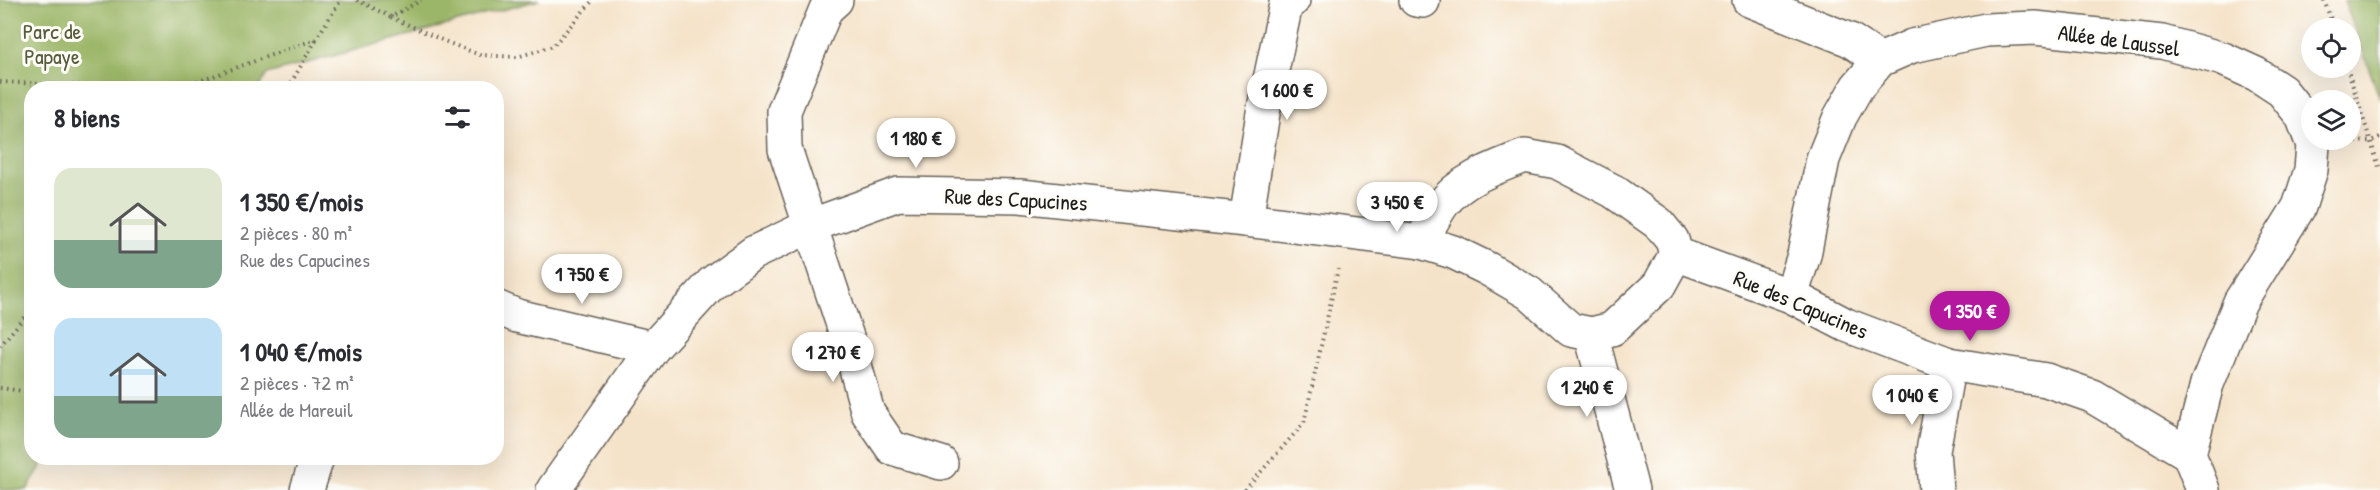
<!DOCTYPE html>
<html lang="fr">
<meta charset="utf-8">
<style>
:root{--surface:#fff;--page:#f2f2f3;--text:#2b2b33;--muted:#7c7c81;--accent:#b5179e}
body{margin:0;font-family:"Patrick Hand",sans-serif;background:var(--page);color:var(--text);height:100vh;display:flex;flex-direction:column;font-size:22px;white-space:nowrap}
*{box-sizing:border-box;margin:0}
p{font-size:20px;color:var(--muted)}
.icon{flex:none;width:33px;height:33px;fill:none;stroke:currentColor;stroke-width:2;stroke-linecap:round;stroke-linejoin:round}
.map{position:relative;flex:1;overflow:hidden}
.side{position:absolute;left:24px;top:81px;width:480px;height:384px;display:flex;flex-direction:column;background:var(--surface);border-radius:24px;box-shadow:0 6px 24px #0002}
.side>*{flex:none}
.controls{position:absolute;left:2301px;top:18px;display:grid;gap:12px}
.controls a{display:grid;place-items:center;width:60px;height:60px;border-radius:50%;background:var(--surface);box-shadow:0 6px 24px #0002;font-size:30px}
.price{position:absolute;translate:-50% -51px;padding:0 14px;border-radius:21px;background:#fff;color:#222;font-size:20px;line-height:39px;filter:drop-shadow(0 2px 3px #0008)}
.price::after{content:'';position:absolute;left:50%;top:36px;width:18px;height:14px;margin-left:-9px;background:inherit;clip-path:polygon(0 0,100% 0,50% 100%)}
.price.on{background:var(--accent);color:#fff}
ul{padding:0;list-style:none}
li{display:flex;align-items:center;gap:18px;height:150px;padding:0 30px}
li span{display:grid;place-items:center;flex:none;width:168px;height:120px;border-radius:18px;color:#555}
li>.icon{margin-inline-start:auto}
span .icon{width:72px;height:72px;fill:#fffc;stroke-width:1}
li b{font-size:26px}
h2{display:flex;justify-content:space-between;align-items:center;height:72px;padding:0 30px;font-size:26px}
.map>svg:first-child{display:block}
</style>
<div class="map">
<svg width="2380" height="490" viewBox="0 0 2380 490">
<rect width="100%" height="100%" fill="#fdfcf7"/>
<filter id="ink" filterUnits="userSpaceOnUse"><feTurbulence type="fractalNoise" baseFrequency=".0167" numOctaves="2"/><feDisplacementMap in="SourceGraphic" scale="12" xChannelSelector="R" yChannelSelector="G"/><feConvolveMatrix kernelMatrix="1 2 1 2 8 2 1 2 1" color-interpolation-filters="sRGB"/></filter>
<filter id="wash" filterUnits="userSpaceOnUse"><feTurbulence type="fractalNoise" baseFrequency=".008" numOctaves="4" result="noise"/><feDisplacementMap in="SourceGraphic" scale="24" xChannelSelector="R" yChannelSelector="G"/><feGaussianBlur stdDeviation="1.35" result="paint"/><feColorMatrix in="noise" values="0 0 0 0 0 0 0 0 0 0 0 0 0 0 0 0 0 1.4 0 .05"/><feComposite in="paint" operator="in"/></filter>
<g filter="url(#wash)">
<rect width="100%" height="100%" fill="#f5e3c9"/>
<!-- forest -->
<g fill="#9bb668" stroke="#5c6942" stroke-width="1.5">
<polygon points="0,0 539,0 267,74 259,88 32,88 32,458 46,458 27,490 0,490"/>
<polygon points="2344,0 2380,0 2380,99"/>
</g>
</g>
<g filter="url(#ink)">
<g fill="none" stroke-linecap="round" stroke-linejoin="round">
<!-- minor casing -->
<g stroke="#686259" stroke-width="36">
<g id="minor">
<polyline points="836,0 826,9 784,111 785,149 849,343 868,413 892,448 941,463"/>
<polyline points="1416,0 1423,1"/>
<polyline points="1749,0 1850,40 1880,60"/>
<path d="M1525,156L1557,162L1613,191L1658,223L1672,240L1676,254L1659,285L1612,329L1591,334L1571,330L1529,293L1488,269L1453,252L1421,242C1428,230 1434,216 1442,205C1461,179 1497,167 1525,156Z"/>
<polyline points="1246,220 1263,113 1286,4 1293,0"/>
<polyline points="1676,254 1791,296 1846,325 1949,364 2046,380 2092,396 2189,454 2203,490"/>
<polyline points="1791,296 1804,255 1823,159 1840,117 1857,87 1880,60 1912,46 1986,30 2035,28 2162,42 2223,59 2256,74 2282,91 2302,116 2313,145 2311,170 2299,207 2240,302 2207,384 2189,454"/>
<polyline points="496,307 517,316 653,348"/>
<polyline points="1591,334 1632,490"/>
<polyline points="307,490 317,458"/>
<polyline points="553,490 653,348 712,283 753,253 810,226 898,194 1020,196 1246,220 1421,242"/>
<polyline points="1936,490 1933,451 1949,364"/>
</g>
</g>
<!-- path -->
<g stroke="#686259" stroke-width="4" stroke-dasharray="1.5 4.5" stroke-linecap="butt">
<polyline points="357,0 391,17 421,0"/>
<polyline points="2324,0 2334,28"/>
<polyline points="391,17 444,41 480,55 517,57 553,46 593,0"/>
<polyline points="2347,68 2380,170"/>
<polyline points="0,82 132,88"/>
<polyline points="180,88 316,39 341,0"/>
<polyline points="288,88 316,40"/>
<polyline points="2349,142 2371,141 2380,137"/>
<polyline points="0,346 32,308"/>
<polyline points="0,388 32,392"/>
<polyline points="1245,490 1304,423 1338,269"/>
</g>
<!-- minor -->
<use href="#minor" stroke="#fff" stroke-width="33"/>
</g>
</g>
<g text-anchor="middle" stroke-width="6" stroke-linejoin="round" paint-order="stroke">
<!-- park labels -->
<g font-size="22" fill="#575c3c" stroke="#fdfcf7">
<text x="52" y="39">Parc de<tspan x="52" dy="25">Papaye</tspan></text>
</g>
<!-- street labels -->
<g font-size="22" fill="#1c1c1c" stroke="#fdfcf7">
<text transform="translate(2119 40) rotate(8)" y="8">Allée de Laussel</text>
<text transform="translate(1016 199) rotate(3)" y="8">Rue des Capucines</text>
<text transform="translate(1801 304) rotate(23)" y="8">Rue des Capucines</text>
</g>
</g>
</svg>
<div class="controls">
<a><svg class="icon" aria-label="locate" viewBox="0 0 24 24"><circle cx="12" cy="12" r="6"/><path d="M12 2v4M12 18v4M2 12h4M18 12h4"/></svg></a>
<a><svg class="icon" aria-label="layers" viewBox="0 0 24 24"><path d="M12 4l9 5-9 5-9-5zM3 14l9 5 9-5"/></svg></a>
</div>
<b class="price" style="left:1287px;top:121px">1 600 €</b>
<b class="price" style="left:916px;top:169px">1 180 €</b>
<b class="price" style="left:1397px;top:233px">3 450 €</b>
<b class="price" style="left:582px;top:305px">1 750 €</b>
<b class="price on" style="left:1970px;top:342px">1 350 €</b>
<b class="price" style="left:833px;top:383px">1 270 €</b>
<b class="price" style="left:1587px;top:418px">1 240 €</b>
<b class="price" style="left:1912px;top:426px">1 040 €</b>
<section class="side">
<h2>8 biens<svg class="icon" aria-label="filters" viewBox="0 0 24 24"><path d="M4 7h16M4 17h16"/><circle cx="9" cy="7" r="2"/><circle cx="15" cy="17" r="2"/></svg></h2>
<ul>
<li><span style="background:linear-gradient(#dfe7d0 60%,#7fa58c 0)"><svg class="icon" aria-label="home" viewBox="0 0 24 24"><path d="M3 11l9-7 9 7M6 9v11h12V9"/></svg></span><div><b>1 350 €/mois</b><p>2 pièces · 80 m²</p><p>Rue des Capucines</p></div></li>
<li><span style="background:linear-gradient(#bfe0f5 65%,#7fa58c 0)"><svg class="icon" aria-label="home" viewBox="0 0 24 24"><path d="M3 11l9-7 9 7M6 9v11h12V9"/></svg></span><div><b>1 040 €/mois</b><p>2 pièces · 72 m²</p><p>Allée de Mareuil</p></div></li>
</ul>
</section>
</div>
